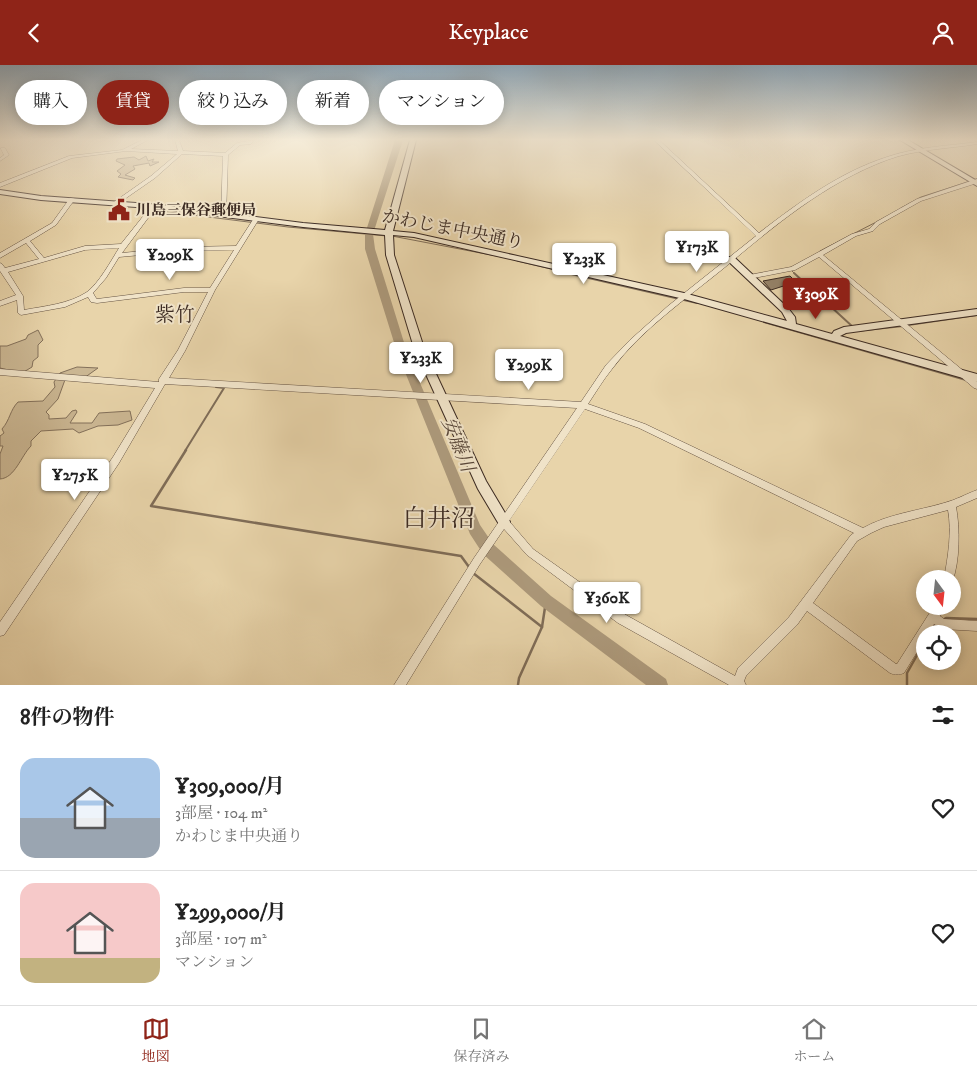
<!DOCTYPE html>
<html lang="ja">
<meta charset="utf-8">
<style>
:root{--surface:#fff;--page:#f6f6f6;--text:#222;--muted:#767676;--line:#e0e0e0;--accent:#8f2418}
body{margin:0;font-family:"IM FELL DW Pica","Noto Serif JP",serif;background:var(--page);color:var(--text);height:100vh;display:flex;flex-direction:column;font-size:19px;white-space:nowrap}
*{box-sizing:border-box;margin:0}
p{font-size:16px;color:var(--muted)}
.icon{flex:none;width:28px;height:28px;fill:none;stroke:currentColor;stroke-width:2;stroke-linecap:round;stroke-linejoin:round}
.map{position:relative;height:620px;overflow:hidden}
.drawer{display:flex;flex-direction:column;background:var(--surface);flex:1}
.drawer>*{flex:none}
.guide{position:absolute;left:15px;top:15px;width:500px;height:45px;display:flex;gap:10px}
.needle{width:32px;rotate:165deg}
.tools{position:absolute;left:916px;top:505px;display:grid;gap:10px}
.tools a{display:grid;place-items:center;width:45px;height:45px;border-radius:50%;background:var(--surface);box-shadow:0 2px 12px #0003;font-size:25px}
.price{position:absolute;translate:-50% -42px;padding:0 11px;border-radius:5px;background:#fff;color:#222;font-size:16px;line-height:32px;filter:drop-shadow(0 1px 2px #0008)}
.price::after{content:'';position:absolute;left:50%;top:30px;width:15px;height:11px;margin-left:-8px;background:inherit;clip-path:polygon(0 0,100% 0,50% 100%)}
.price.active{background:var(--accent);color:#fff}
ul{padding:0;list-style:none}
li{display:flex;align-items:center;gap:15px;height:125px;padding:0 20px}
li+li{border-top:1px solid var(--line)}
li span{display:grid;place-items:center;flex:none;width:140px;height:100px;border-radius:15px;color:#555}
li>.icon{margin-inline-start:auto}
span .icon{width:60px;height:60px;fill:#fffc;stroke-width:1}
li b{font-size:21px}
h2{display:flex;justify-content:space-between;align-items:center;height:60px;padding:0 20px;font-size:21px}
.tag{padding:0 18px;border-radius:22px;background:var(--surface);box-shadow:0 2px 12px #0003;font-size:18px;line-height:45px}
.tag.active{background:var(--accent);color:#fff}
header{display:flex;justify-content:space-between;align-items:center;height:65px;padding:0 20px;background:var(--accent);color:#fff;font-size:22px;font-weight:600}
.tabs{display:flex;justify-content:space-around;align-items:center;height:70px;border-top:1px solid var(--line);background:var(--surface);font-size:14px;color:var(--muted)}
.tabs a{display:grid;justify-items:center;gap:2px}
.tabs .active{color:var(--accent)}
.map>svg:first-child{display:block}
</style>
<header><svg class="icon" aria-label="back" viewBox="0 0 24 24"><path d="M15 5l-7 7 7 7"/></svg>Keyplace<svg class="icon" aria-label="person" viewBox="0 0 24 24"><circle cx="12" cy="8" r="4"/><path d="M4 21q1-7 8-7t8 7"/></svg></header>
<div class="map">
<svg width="977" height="620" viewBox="0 0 977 620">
<rect width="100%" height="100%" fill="#e8d4aa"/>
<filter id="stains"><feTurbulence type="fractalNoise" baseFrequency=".004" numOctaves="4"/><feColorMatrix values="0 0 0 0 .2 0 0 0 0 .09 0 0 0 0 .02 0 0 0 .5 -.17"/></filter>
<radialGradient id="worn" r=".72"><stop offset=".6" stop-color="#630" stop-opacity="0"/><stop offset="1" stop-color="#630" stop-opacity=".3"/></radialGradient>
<!-- green -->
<g fill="#cbb793" stroke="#83705a">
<polygon points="146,91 148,96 154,94 152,97 159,97 150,101 149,98 133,101 135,104 125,110 135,113 133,115 118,112 121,109 117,106 125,100 116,96 117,94 134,92 139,95"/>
<polygon points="38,265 43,275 38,280 38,292 33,296 32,302 22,308 0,303 0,281 7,281 26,274 28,270"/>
<path d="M77,302L98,303L84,313L66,312L58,334L46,347L49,350V354L66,353L72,346L76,345L77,347L70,358H92L99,348L130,346L132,355L118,360L98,361L79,368L73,364L41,366L31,376V381C21,391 15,413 0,414V389L3,381H0V371L4,368L2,364C10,355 10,345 18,337L43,336L55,322L54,317L60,308Z"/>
</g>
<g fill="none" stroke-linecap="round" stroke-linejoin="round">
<!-- stream-far2 -->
<g stroke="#7f6d58" stroke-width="1">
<polyline points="72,91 82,90"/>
<polyline points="9,115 67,92"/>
<polyline points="901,143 921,132 977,114"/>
<polyline points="153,145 288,162 387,171"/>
<polyline points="392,171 512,194"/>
<polyline points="820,186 886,152"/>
<polyline points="517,196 572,209"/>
<polyline points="794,201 789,203 795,209"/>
</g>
<!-- stream-far1 -->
<g stroke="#7f6d58" stroke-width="2">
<polyline points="567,208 697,238"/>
<polyline points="794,208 853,262"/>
<polyline points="764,257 966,315"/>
<polyline points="908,260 977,250"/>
<polyline points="856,266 903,261"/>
<polyline points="185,386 224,323 216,322"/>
</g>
<!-- stream -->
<g stroke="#7f6d58" stroke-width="2.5">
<polyline points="186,385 151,441 461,491 469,502"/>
<polyline points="473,508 542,562"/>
<polyline points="942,555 946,553 977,554"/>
<polyline points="929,569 935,558"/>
<polyline points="518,620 519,613 542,562 546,536"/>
<polyline points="907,620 907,608 925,576"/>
</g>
<!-- river -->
<polygon fill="#ad9a7c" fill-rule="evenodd" points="395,75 403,75 373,169 375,184 407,287 480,460 493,479 551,531 666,614 668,620 646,620 541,541 483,489 470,469 397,287 365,184 365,169"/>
</g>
<!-- building -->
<polygon fill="#958269" stroke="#3b2a22" points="790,211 796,217 771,225 763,216"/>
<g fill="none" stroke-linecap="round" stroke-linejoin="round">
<!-- street casing -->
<g stroke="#665444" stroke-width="1">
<g id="street">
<polygon points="142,75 148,75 131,84 178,86 175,75 179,75 183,86 225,88 237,78 254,75 251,79 240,80 228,90 226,151 224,152 221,150 223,91 182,89 155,113 116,140 114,139 114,137 151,111 177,89 126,86 72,93 0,122 0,118 69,91 122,85"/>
<path d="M654,75H659L759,168C798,138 840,107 887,92C916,82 947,81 977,77V79C948,84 916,84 887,95C825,118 774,161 724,203C686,234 642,264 612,304C603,315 596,327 588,339L645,359L863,463C888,449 917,446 944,438C956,435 966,429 977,425V433L956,442C960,462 960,498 952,517V514H944C948,491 952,468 948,445L884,462L871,468L857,476L813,538L896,599H897L934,541H945L940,551L944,554L977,556V566L943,564L934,559L928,569H925V574L904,608C899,610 895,610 890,608L807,546L797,560L746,611L744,616L746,620H729L618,558L527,490L504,464L480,499L406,620H394L474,493L577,343L165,319L119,398L4,570L0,571V557L113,392L155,323L0,310V304L159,317V314L178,285L208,227H184L97,238L91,237L88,232L65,242L21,250L18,248L17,235L0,241V236L16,230L0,206V198L2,199L5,203L39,194L26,178L0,193V188L52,158L70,133L75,134L56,160L30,176L44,193L85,181L121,179L152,140L154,139L157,141L122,188L184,182L236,181L254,153L256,152L259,154L215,225L185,286L169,313L581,337L606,300L630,275L668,241L756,171ZM119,183C111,196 99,218 87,227C69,239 45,241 24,245L23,231L8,207L85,185ZM234,185L210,223H184L97,234L96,233L93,228L106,213L119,192L184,186ZM585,344L639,363L854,468L851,470L789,552L738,603L735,611L626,550L533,484L509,456Z"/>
<polygon points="1,83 5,83 9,90 0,96 0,93 4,90 1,84"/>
<polygon points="977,114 977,118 921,136 880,159 873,166 856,171 823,190 977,317 977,324 974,323 819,192 795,205 749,214 746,212 749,210 791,202 852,169 869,164 876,157 917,134"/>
</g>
</g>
<!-- secondary casing -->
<g stroke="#3b2a22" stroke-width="2">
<g id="secondary">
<polygon points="410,75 416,75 393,166 414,168 684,228 787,256 782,247 728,196 728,192 734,192 788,243 795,252 796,259 832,269 834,266 844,262 977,244 977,250 846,268 840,271 977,309 977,317 684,234 414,172 393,170 394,190 424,283 486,416 508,453 510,457 508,461 504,463 500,461 478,424 414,283 386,190 385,170 303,162 163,144 41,135 0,129 0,125 41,131 163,140 303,158 385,165"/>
<polygon points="900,75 908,75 977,116 977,121"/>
</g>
</g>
<!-- street -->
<use href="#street" fill="#f0e3c8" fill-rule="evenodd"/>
<!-- secondary -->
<use href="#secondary" fill="#f0e3c8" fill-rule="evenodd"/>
</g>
<!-- sky -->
<linearGradient id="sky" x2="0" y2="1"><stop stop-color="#90aabd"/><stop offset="0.46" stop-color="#f5ecd9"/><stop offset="1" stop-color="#f5ecd9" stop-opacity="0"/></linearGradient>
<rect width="977" height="162" fill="url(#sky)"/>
<!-- icons -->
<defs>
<g id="civic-bare" transform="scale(1.725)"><path d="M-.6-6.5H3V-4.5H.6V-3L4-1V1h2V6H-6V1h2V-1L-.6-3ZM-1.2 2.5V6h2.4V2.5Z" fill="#8f2418" stroke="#f0e3c8" stroke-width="2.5" paint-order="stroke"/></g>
</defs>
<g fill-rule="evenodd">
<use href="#civic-bare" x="119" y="145"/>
</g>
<g text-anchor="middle" stroke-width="4" stroke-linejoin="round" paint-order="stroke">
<!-- far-poi labels -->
<g font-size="15" font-weight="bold" fill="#3b2a22" stroke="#f0e3c8" text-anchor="start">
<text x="136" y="150">川島三保谷郵便局</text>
</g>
<!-- street labels -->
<g font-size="18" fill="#3b2a22" stroke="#f0e3c8">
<text transform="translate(453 164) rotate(11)" y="6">かわじま中央通り</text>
</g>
<!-- water labels -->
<g font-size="19" font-style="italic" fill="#584638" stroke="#f0e3c8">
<text transform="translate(459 379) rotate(68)" y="7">安藤川</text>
</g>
<!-- quarter labels -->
<g font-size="20" fill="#3b2a22" stroke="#f0e3c8">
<text x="175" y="256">紫竹</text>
</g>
<!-- near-quarter labels -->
<g font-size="24" fill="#3b2a22" stroke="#f0e3c8">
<text x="439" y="461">白井沼</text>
</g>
</g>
<rect width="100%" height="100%" filter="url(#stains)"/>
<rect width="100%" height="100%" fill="url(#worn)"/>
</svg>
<div class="tools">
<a><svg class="needle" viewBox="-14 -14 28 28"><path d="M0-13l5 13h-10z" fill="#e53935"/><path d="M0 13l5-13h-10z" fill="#767676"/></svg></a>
<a><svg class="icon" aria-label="locate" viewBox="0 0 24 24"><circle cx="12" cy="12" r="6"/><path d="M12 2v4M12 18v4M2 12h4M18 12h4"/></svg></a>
</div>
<b class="price" style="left:697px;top:208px">¥173K</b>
<b class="price" style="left:170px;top:216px">¥209K</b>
<b class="price" style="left:584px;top:220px">¥233K</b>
<b class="price active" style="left:816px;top:255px">¥309K</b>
<b class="price" style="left:421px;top:319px">¥233K</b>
<b class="price" style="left:529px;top:326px">¥299K</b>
<b class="price" style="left:75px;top:436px">¥275K</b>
<b class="price" style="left:607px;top:559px">¥360K</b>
<div class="guide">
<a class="tag">購入</a>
<a class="tag active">賃貸</a>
<a class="tag">絞り込み</a>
<a class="tag">新着</a>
<a class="tag">マンション</a>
</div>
</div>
<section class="drawer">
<h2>8件の物件<svg class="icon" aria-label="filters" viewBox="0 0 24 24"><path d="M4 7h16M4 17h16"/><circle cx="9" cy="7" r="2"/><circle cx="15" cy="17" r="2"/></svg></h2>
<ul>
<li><span style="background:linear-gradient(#a9c7e8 60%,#9aa5b1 0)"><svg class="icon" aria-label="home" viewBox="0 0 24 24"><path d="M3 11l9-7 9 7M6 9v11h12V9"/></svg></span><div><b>¥309,000/月</b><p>3部屋 · 104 m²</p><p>かわじま中央通り</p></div><svg class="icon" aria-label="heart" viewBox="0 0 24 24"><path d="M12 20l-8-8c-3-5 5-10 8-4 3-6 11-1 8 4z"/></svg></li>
<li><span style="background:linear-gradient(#f6c9c9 75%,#c2b280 0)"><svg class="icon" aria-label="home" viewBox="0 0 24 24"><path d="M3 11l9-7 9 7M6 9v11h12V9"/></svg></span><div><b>¥299,000/月</b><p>3部屋 · 107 m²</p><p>マンション</p></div><svg class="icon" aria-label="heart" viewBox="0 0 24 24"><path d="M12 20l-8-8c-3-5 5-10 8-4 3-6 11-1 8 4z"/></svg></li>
</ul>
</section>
<nav class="tabs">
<a class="active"><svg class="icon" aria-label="map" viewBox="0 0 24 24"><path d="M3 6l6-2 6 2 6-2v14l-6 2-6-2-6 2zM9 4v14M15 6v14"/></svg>地図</a>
<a><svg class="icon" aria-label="saved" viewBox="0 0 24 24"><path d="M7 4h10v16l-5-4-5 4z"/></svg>保存済み</a>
<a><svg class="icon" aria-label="home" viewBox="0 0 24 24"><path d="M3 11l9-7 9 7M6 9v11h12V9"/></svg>ホーム</a>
</nav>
